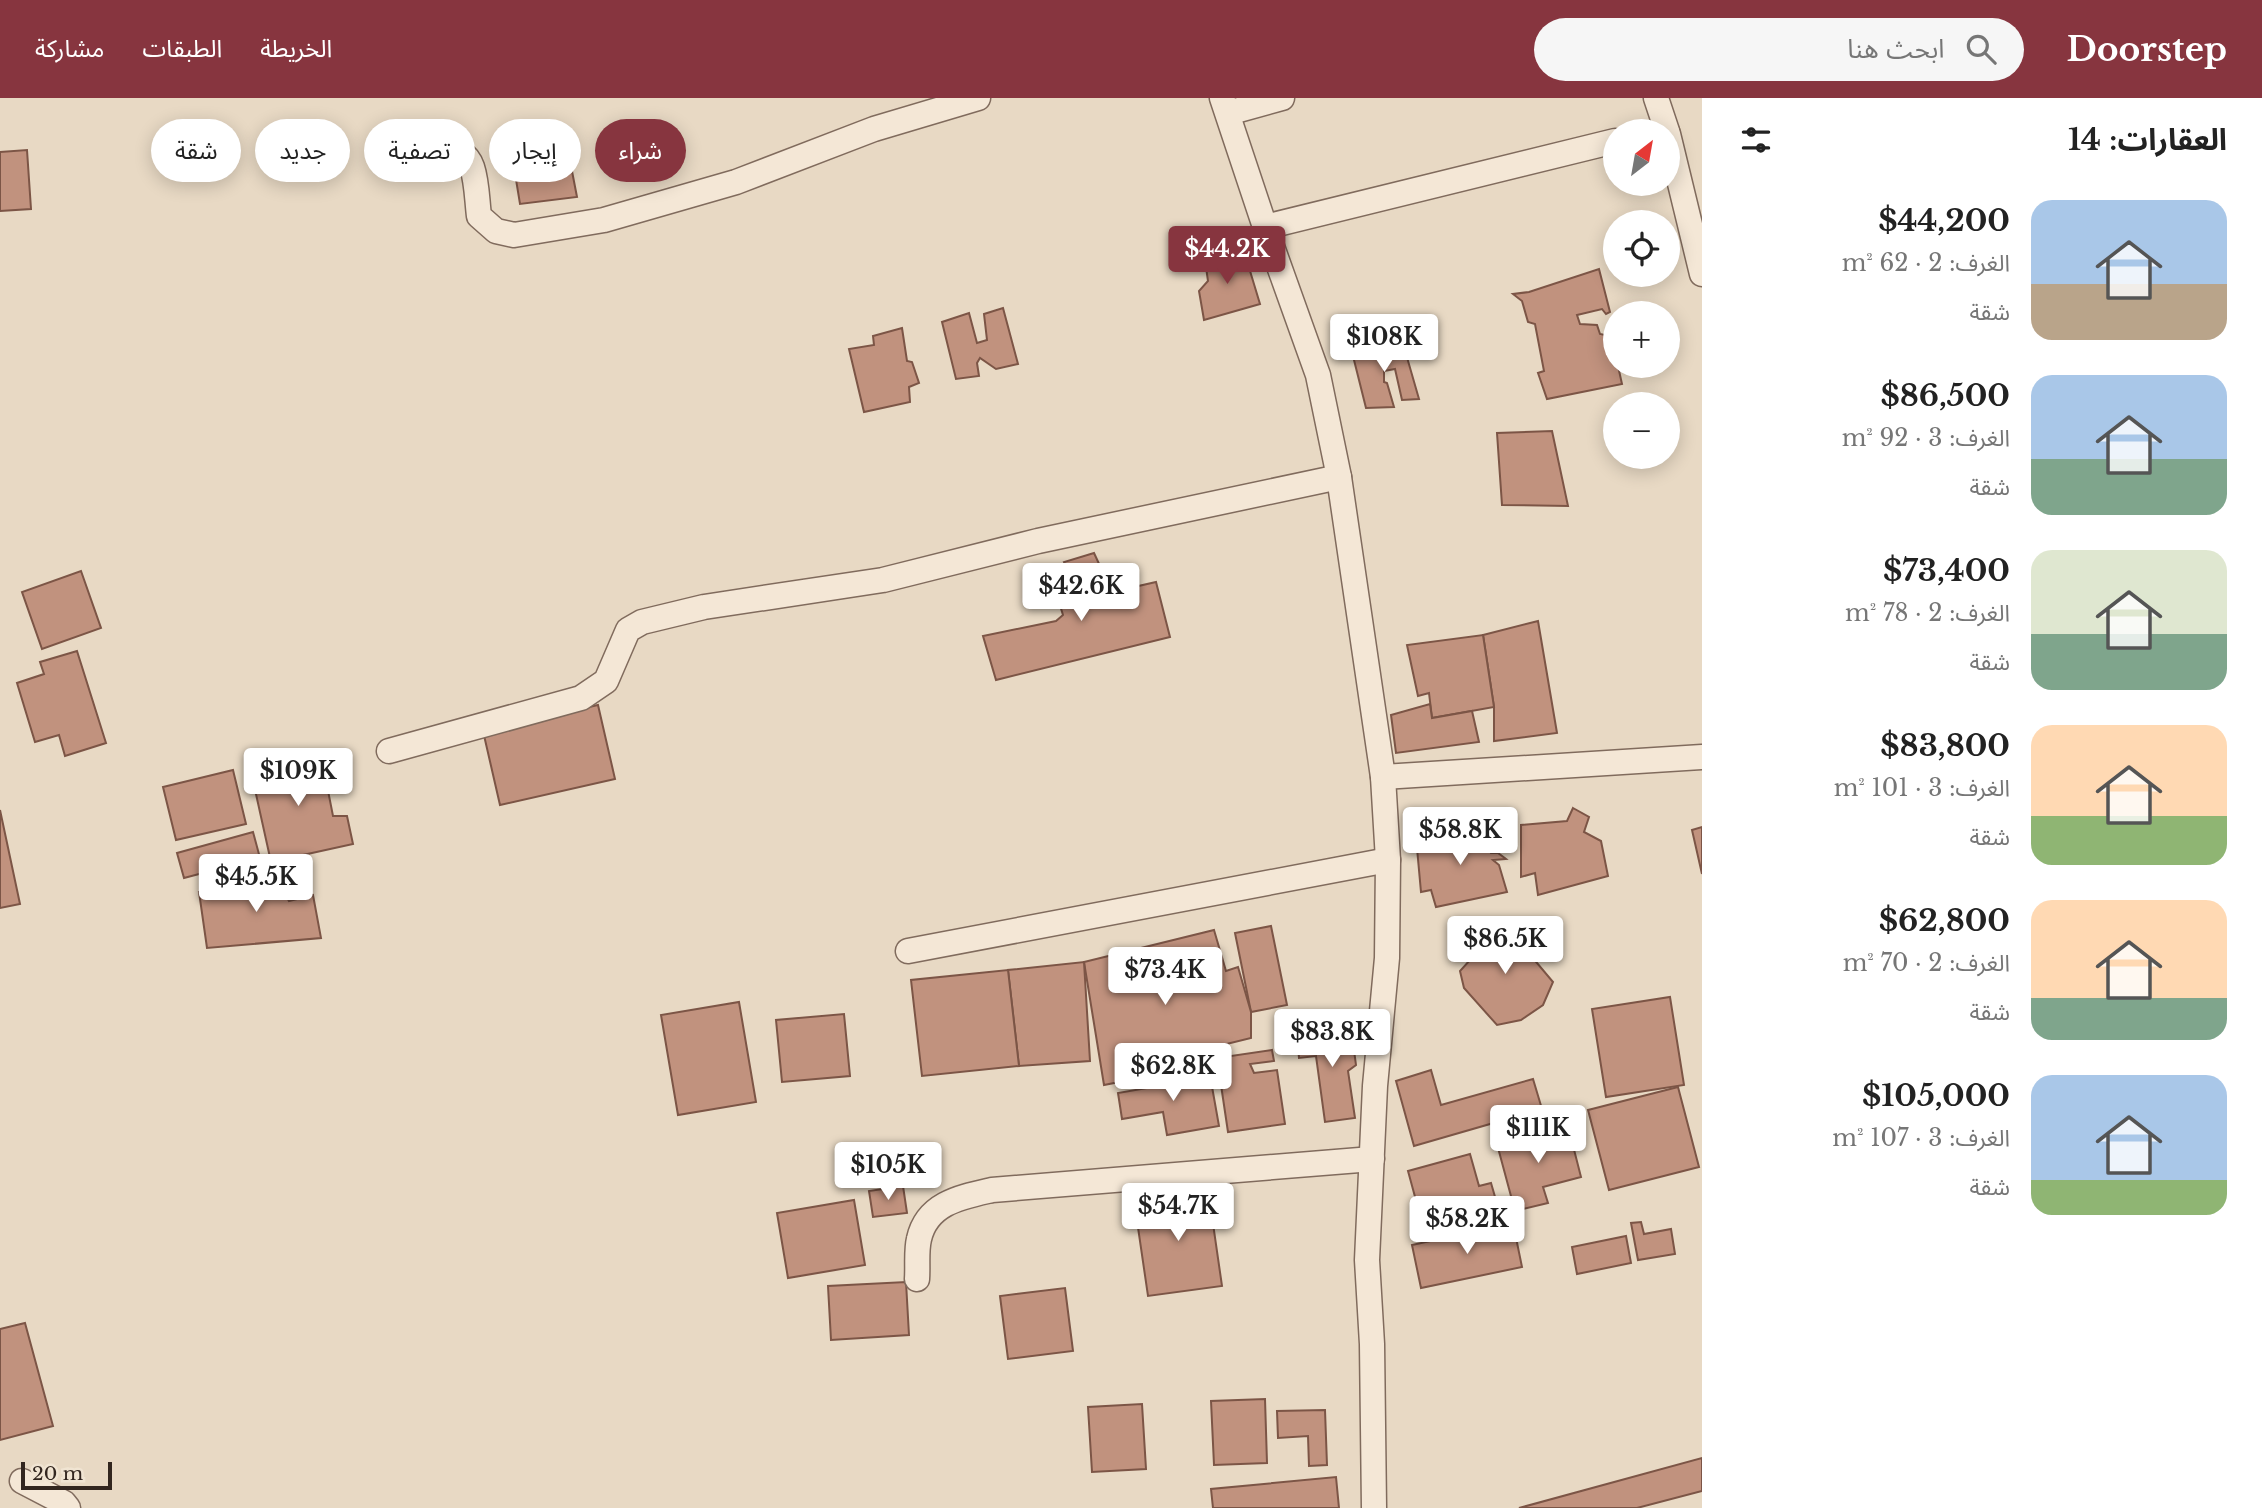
<!DOCTYPE html>
<html lang="ar">
<meta charset="utf-8">
<style>
:root{--surface:#fff;--page:#f6f6f6;--text:#222;--muted:#767676;--accent:#87353f}
body{margin:0;font-family:"Libre Baskerville","Noto Sans Arabic",serif;background:var(--page);color:var(--text);direction:rtl;height:100vh;display:flex;flex-direction:column;font-size:26px;white-space:nowrap}
*{box-sizing:border-box;margin:0}
p{font-size:23px;color:var(--muted)}
.icon{flex:none;width:38px;height:38px;fill:none;stroke:currentColor;stroke-width:2;stroke-linecap:round;stroke-linejoin:round}
.map{position:relative;flex:1;overflow:hidden;direction:ltr}
.panel{display:flex;flex-direction:column;background:var(--surface);width:560px}
.panel>*{flex:none}
.top-card{position:absolute;left:21px;top:21px;width:665px;height:63px;direction:rtl;display:flex;gap:14px}
.needle{width:46px;rotate:31deg}
.controls{position:absolute;left:1603px;top:21px;display:grid;gap:14px}
.controls a{display:grid;place-items:center;width:77px;height:77px;border-radius:50%;background:var(--surface);box-shadow:0 4px 18px #0003;font-size:35px}
.scale{position:absolute;left:21px;bottom:18px;width:91px;box-sizing:border-box;padding-left:7px;border:4px solid #32261f;border-top:0;font-size:19px;line-height:24px;white-space:nowrap;color:#32261f;-webkit-text-stroke:5px #f0e4d2;paint-order:stroke}
.price{position:absolute;translate:-50% -60px;padding:0 16px;border-radius:7px;background:#fff;color:#222;font-size:23px;line-height:46px;filter:drop-shadow(0 2px 4px #0008)}
.price::after{content:'';position:absolute;left:50%;top:42px;width:21px;height:16px;margin-left:-10px;background:inherit;clip-path:polygon(0 0,100% 0,50% 100%)}
.price.current{background:var(--accent);color:#fff}
ul{padding:0;list-style:none}
li{display:flex;align-items:center;gap:21px;height:175px;padding:0 35px}
li span{display:grid;place-items:center;flex:none;width:196px;height:140px;border-radius:21px;color:#555}
li>.icon{margin-inline-start:auto}
span .icon{width:84px;height:84px;fill:#fffc;stroke-width:1}
li b{font-size:30px}
h2{display:flex;justify-content:space-between;align-items:center;height:84px;padding:0 35px;font-size:30px}
.chip{padding:0 24px;border-radius:32px;background:var(--surface);box-shadow:0 4px 18px #0003;font-size:24px;line-height:63px}
.chip.current{background:var(--accent);color:#fff}
header{display:flex;align-items:center;gap:42px;box-sizing:border-box;height:98px;padding:0 35px;background:var(--accent);color:#fff}
header strong{font-size:33px}
nav{display:flex;gap:38px;margin-inline-start:auto;font-size:24px}
.search{width:490px;height:63px;background:var(--page);display:flex;align-items:center;gap:18px;box-sizing:border-box;padding:0 24px;border-radius:38px;color:var(--muted);font-size:26px}
main{display:flex;flex:1;min-height:0}
.map>svg:first-child{display:block}
</style>
<header>
<strong>Doorstep</strong>
<div class="search"><svg class="icon" aria-label="search" viewBox="0 0 24 24"><circle cx="10" cy="10" r="6"/><path d="M15 15l6 6"/></svg>ابحث هنا</div>
<nav><a>الخريطة</a><a>الطبقات</a><a>مشاركة</a></nav>
</header>
<main>
<section class="panel">
<h2>العقارات: 14<svg class="icon" aria-label="filters" viewBox="0 0 24 24"><path d="M4 7h16M4 17h16"/><circle cx="9" cy="7" r="2"/><circle cx="15" cy="17" r="2"/></svg></h2>
<ul>
<li><span style="background:linear-gradient(#a9c7e8 60%,#b9a48a 0)"><svg class="icon" aria-label="home" viewBox="0 0 24 24"><path d="M3 11l9-7 9 7M6 9v11h12V9"/></svg></span><div><b>$44,200</b><p>الغرف: 2 · 62 m²</p><p>شقة</p></div></li>
<li><span style="background:linear-gradient(#a9c7e8 60%,#7fa58c 0)"><svg class="icon" aria-label="home" viewBox="0 0 24 24"><path d="M3 11l9-7 9 7M6 9v11h12V9"/></svg></span><div><b>$86,500</b><p>الغرف: 3 · 92 m²</p><p>شقة</p></div></li>
<li><span style="background:linear-gradient(#dfe7d0 60%,#7fa58c 0)"><svg class="icon" aria-label="home" viewBox="0 0 24 24"><path d="M3 11l9-7 9 7M6 9v11h12V9"/></svg></span><div><b>$73,400</b><p>الغرف: 2 · 78 m²</p><p>شقة</p></div></li>
<li><span style="background:linear-gradient(#ffd9b3 65%,#8fb573 0)"><svg class="icon" aria-label="home" viewBox="0 0 24 24"><path d="M3 11l9-7 9 7M6 9v11h12V9"/></svg></span><div><b>$83,800</b><p>الغرف: 3 · 101 m²</p><p>شقة</p></div></li>
<li><span style="background:linear-gradient(#ffd9b3 70%,#7fa58c 0)"><svg class="icon" aria-label="home" viewBox="0 0 24 24"><path d="M3 11l9-7 9 7M6 9v11h12V9"/></svg></span><div><b>$62,800</b><p>الغرف: 2 · 70 m²</p><p>شقة</p></div></li>
<li><span style="background:linear-gradient(#a9c7e8 75%,#8fb573 0)"><svg class="icon" aria-label="home" viewBox="0 0 24 24"><path d="M3 11l9-7 9 7M6 9v11h12V9"/></svg></span><div><b>$105,000</b><p>الغرف: 3 · 107 m²</p><p>شقة</p></div></li>
</ul>
</section>
<div class="map">
<svg width="1702" height="1410" viewBox="0 0 1702 1410">
<rect width="100%" height="100%" fill="#e8d9c4"/>
<!-- building -->
<g fill="#c1927e" stroke="#7c5546" stroke-width="2">
<polygon points="567,40 570,52 551,59 553,71 571,68 577,99 520,106 511,51"/>
<polygon points="27,52 31,111 0,113 0,54"/>
<polygon points="1244,153 1260,206 1204,222 1199,193 1208,183 1206,169 1188,168 1189,166"/>
<polygon points="1599,171 1610,214 1606,216 1602,211 1577,217 1580,226 1597,227 1600,236 1610,238 1615,268 1618,268 1622,286 1547,301 1538,275 1544,273 1535,226 1528,224 1522,203 1513,196 1529,194"/>
<polygon points="1003,210 1018,266 996,271 980,260 977,265 979,278 956,281 942,224 969,215 977,245 987,242 984,216"/>
<polygon points="902,230 907,263 912,264 919,285 909,289 910,304 864,314 849,251 874,247 873,238"/>
<polygon points="1402,242 1419,301 1402,302 1395,271 1384,273 1384,284 1387,285 1394,309 1366,310 1352,254"/>
<polygon points="1552,333 1568,408 1502,407 1497,335"/>
<polygon points="1094,455 1112,494 1156,484 1170,539 996,582 983,538 1056,523 1063,517 1057,498 1046,497 1038,484 1058,478 1064,486 1072,481 1064,464"/>
<polygon points="81,473 101,530 42,551 22,494"/>
<polygon points="1538,523 1557,635 1494,643 1494,609 1483,537"/>
<polygon points="1483,537 1494,609 1432,620 1429,595 1418,598 1407,547"/>
<polygon points="77,553 106,645 65,658 59,637 35,644 17,585 44,576 40,564"/>
<polygon points="1430,606 1432,620 1472,613 1479,644 1396,655 1391,617"/>
<polygon points="598,607 615,681 500,707 483,633"/>
<polygon points="320,652 333,718 347,718 353,746 271,764 250,669"/>
<polygon points="233,672 246,726 176,742 163,689"/>
<polygon points="1573,710 1589,719 1584,734 1601,743 1608,778 1538,797 1535,775 1521,779 1521,727 1567,723"/>
<polygon points="0,712 20,806 0,810"/>
<polygon points="1471,724 1494,740 1487,749 1491,755 1498,755 1506,761 1493,762 1499,767 1507,794 1436,809 1431,792 1421,794 1416,739 1461,741"/>
<polygon points="1702,729 1702,776 1692,732"/>
<polygon points="253,734 260,760 184,780 177,755"/>
<polygon points="274,775 289,803 313,797 321,840 207,850 199,794"/>
<polygon points="1519,824 1536,844 1526,852 1553,884 1543,907 1521,922 1497,927 1464,890 1460,873 1471,861 1461,848 1485,834 1495,843"/>
<polygon points="1271,828 1287,907 1251,914 1235,835"/>
<polygon points="1214,832 1226,873 1238,869 1251,914 1251,940 1198,953 1200,968 1104,987 1084,864"/>
<polygon points="1084,864 1090,963 1019,968 1008,872"/>
<polygon points="1008,872 1019,968 922,978 911,882"/>
<polygon points="1670,899 1684,987 1606,999 1592,911"/>
<polygon points="739,904 756,1004 678,1017 661,917"/>
<polygon points="844,916 850,978 782,984 776,922"/>
<polygon points="1351,930 1356,967 1348,973 1355,1020 1325,1024 1316,958 1299,960 1297,936"/>
<polygon points="1272,952 1274,963 1250,966 1254,975 1277,972 1285,1026 1228,1034 1217,960"/>
<polygon points="1179,972 1181,989 1211,983 1219,1028 1167,1037 1163,1014 1122,1021 1118,995 1153,989 1151,976"/>
<polygon points="1431,972 1441,1007 1533,981 1542,1011 1414,1048 1396,983"/>
<polygon points="1678,989 1699,1069 1609,1092 1588,1012"/>
<polygon points="1568,1028 1581,1079 1543,1089 1548,1105 1515,1113 1497,1046"/>
<polygon points="1470,1056 1479,1088 1491,1085 1502,1123 1427,1143 1408,1073"/>
<polygon points="903,1088 907,1115 873,1119 869,1093"/>
<polygon points="1208,1091 1222,1188 1148,1198 1134,1102"/>
<polygon points="854,1102 865,1167 788,1180 777,1115"/>
<polygon points="1641,1124 1644,1136 1671,1131 1675,1156 1638,1162 1631,1125"/>
<polygon points="1513,1125 1522,1169 1421,1190 1412,1147"/>
<polygon points="1626,1138 1631,1165 1577,1176 1572,1149"/>
<polygon points="906,1184 909,1237 831,1242 828,1188"/>
<polygon points="1065,1190 1073,1253 1008,1261 1000,1198"/>
<polygon points="25,1225 53,1328 0,1342 0,1231"/>
<polygon points="1265,1301 1267,1365 1214,1367 1211,1303"/>
<polygon points="1142,1306 1146,1371 1092,1374 1088,1309"/>
<polygon points="1325,1312 1327,1367 1309,1368 1308,1338 1278,1340 1277,1313"/>
<polygon points="1702,1360 1702,1393 1637,1410 1519,1410"/>
<polygon points="1336,1379 1339,1410 1213,1410 1211,1391"/>
</g>
<g fill="none" stroke-linecap="round" stroke-linejoin="round">
<!-- street casing -->
<g stroke="#806b5d" stroke-width="27">
<g id="street">
<polyline points="1222,0 1265,129"/>
<polyline points="1656,0 1667,33"/>
<polyline points="1228,15 1282,0"/>
<polyline points="1668,36 1702,176"/>
<path d="M387,48C411,45 462,39 472,69C477,84 477,102 479,118L496,133L514,137L604,122L736,84L874,31L978,0"/>
<polyline points="389,653 581,600 606,583 628,532 642,524 704,509 883,482 1038,443 1339,379"/>
<polyline points="1383,679 1702,659"/>
<polyline points="908,853 1388,762"/>
<path d="M917,1181C918,1168 916,1153 919,1141C927,1105 961,1099 992,1092L1372,1061"/>
<polyline points="22,1383 64,1405 68,1410"/>
<polyline points="1374,1410 1372,1246 1367,1162 1375,988 1387,860 1388,762 1383,679 1339,379 1318,277 1265,129 1615,43"/>
</g>
</g>
<!-- street -->
<use href="#street" stroke="#f4e7d6" stroke-width="24"/>
</g>
</svg>
<div class="controls">
<a><svg class="needle" viewBox="-14 -14 28 28"><path d="M0-13l5 13h-10z" fill="#e53935"/><path d="M0 13l5-13h-10z" fill="#767676"/></svg></a>
<a><svg class="icon" aria-label="locate" viewBox="0 0 24 24"><circle cx="12" cy="12" r="6"/><path d="M12 2v4M12 18v4M2 12h4M18 12h4"/></svg></a>
<a>+</a>
<a>−</a>
</div>
<div class="scale">20 m</div>
<b class="price current" style="left:1227px;top:188px">$44.2K</b>
<b class="price" style="left:1384px;top:276px">$108K</b>
<b class="price" style="left:1081px;top:525px">$42.6K</b>
<b class="price" style="left:298px;top:710px">$109K</b>
<b class="price" style="left:1460px;top:769px">$58.8K</b>
<b class="price" style="left:256px;top:816px">$45.5K</b>
<b class="price" style="left:1505px;top:878px">$86.5K</b>
<b class="price" style="left:1165px;top:909px">$73.4K</b>
<b class="price" style="left:1332px;top:971px">$83.8K</b>
<b class="price" style="left:1173px;top:1005px">$62.8K</b>
<b class="price" style="left:1538px;top:1067px">$111K</b>
<b class="price" style="left:888px;top:1104px">$105K</b>
<b class="price" style="left:1178px;top:1145px">$54.7K</b>
<b class="price" style="left:1467px;top:1158px">$58.2K</b>
<div class="top-card">
<a class="chip current">شراء</a>
<a class="chip">إيجار</a>
<a class="chip">تصفية</a>
<a class="chip">جديد</a>
<a class="chip">شقة</a>
</div>
</div>
</main>
